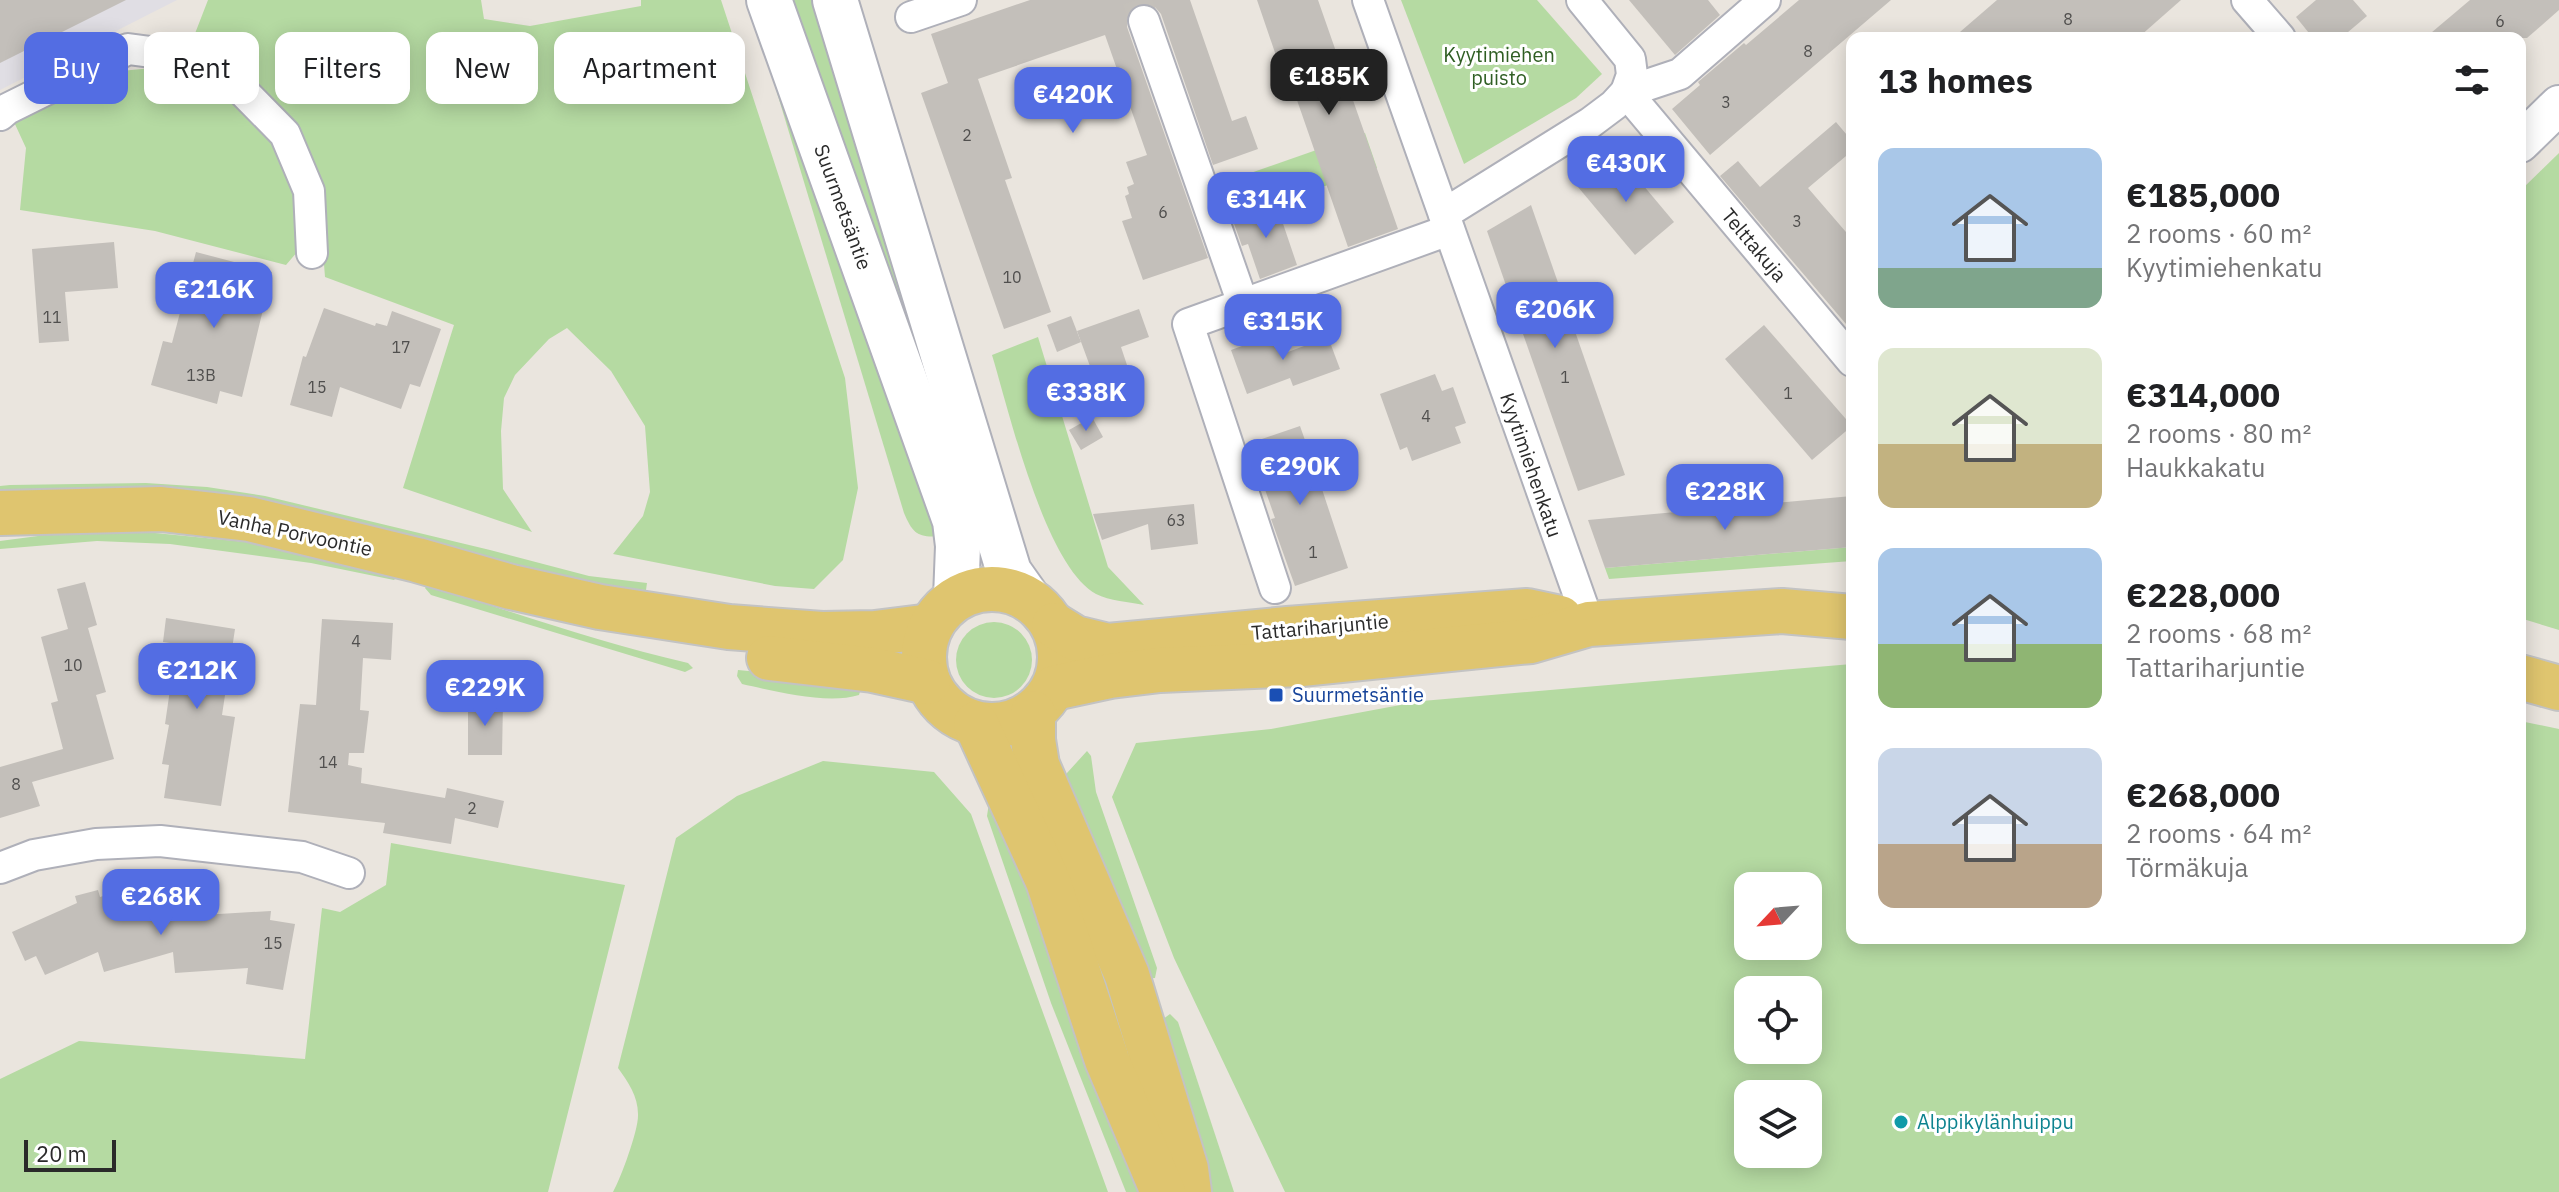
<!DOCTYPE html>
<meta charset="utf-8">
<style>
:root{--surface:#fff;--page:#f2f2f2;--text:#202124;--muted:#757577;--accent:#536de3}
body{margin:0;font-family:"IBM Plex Sans",sans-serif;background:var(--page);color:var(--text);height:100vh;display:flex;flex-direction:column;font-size:30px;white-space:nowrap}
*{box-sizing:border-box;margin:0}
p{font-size:26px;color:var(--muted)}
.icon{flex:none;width:44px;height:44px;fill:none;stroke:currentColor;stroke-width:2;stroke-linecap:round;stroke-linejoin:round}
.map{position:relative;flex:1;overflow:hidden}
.panel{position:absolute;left:1846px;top:32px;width:680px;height:912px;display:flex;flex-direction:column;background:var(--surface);border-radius:16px;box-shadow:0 4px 20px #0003}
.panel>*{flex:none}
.hud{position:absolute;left:24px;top:32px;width:760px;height:72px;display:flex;gap:16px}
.needle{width:52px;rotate:244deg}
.tools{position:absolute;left:1734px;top:872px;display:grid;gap:16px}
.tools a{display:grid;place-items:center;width:88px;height:88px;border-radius:16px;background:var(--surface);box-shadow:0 4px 20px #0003;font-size:40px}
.scale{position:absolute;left:24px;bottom:20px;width:92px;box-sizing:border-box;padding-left:8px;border:4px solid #2a2a2a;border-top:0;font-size:22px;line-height:28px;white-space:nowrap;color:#2a2a2a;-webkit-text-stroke:6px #fff;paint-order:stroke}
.price{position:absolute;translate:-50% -68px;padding:0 18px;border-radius:16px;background:var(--accent);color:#fff;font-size:26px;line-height:52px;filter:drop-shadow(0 2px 4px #0008)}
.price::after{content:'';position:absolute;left:50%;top:48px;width:24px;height:18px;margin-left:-12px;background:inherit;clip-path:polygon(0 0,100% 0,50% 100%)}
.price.current{background:#222;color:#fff}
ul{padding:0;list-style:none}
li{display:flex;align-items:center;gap:24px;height:200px;padding:0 32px}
li span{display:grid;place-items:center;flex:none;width:224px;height:160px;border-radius:16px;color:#555}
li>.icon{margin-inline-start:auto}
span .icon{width:96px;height:96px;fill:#fffc;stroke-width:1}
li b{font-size:34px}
h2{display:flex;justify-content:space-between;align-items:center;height:96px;padding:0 32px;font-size:34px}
.pill{padding:0 28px;border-radius:16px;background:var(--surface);box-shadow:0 4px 20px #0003;font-size:28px;line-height:72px}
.pill.current{background:var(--accent);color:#fff}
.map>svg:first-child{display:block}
</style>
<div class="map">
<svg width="2559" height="1192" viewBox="0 0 2559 1192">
<rect width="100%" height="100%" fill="#eae5de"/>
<!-- industrial -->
<polygon fill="#e0dee4" points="0,0 177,0 0,90"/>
<!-- green -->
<g fill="#b5daa2" fill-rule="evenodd">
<polygon points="208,0 481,0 484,19 530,26 641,6 641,0 721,0 845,378 858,488 843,560 814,589 775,586 613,554 643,516 650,492 645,426 611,371 567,328 549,339 515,375 504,398 501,431 503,489 532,532 403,488 454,325 325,277 318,188 189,49"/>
<path d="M749,0L941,536C918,538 913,534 904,513Z"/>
<polygon points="780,0 823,0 986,529"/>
<polygon points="1401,0 1537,0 1602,74 1576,98 1464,164"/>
<polygon points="163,67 221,82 278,138 302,194 304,244 286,265 155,231 20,210 26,148 14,122 110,72"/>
<polygon points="1365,133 1377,168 1238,216 1225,182"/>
<polygon points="2559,153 2559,630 2520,618 2520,191"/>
<path d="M1038,337L1108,567L1144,605C1130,602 1109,601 1096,594C1045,566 1009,411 992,355Z"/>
<polygon points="146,483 207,487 265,496 490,550 589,576 647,583 646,590 591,587 0,498 0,486 10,485"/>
<polygon points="76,531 135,531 246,542 396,578 394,580 311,563 170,544 97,541 0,549 0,541"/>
<polygon points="1852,547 1852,561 1609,579 1605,568"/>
<path d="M427,585C513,612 600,643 688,663L693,668L685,672L431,595L425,588Z"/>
<circle cx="994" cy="660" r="38"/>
<path d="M1852,664V938H2520V721L2559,729V1192H1285L1174,958L1112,797L1136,743L1271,729L1422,701ZM1748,886H1808V946H1748ZM1748,990H1808V1050H1748ZM1748,1094H1808V1154H1748Z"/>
<path d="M738,670L863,682L859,695C827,705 774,691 742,684L737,676Z"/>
<polygon points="1087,751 1091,756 1096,792 1157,968 1155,978 1143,979 1057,784"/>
<path d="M823,761L934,772L971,814L1108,1192H613C621,1178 639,1129 638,1114C638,1096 628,1082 618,1068L676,838L737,796Z"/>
<polygon points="997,796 1150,1192 1126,1192 1051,1003 987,816 989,803"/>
<polygon points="391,843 625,885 548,1192 0,1192 0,1079 79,1041 305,1059 322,908 340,912 386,885"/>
<polygon points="1170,1014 1178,1022 1234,1192 1211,1192 1159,1022"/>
</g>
<!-- building -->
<g fill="#c3bfba">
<polygon points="0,0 126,0 0,63"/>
<polygon points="1030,0 1190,0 1232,121 1246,116 1258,149 1213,165 1161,14 1155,7 1148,4 1139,4 1131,9 1127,17 1127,27 1208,258 1143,280 1122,221 1132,218 1125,196 1129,194 1127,187 1134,184 1126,162 1147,155 1105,35 978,79 1012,178 1005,180 1051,312 1004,329 921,93 948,83 931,34"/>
<polygon points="1257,0 1318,0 1398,229 1348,247 1290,80 1285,82"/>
<polygon points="1629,0 1708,0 1720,15 1675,55"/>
<polygon points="1799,0 1891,0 1710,155 1672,109 1700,85 1698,82 1744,43 1746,45"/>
<polygon points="1997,0 2181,0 2139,37 1953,38"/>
<polygon points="2316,0 2353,0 2367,16 2341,38 2313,38 2296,17"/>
<polygon points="2470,0 2559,0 2559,10 2527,38 2425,38"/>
<polygon points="1836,122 1852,141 1852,151 1808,188 1852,239 1852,331 1720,176 1738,161 1760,187"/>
<polygon points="1617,154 1674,222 1635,255 1578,187"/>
<polygon points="1276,203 1297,265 1260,279 1248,244 1242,246 1232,218"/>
<polygon points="1531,205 1625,475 1578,491 1487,231"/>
<polygon points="114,242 118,288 65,292 69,341 39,343 32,249"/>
<polygon points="196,252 272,272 242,397 220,391 217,404 151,385 163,341 172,343"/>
<polygon points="324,308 375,326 376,323 387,326 392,311 441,329 420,387 410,384 401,409 340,387 332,417 290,405 303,356 306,357"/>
<polygon points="1139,309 1149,337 1121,347 1127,365 1094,377 1077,331"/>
<polygon points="1071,316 1081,342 1057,352 1047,325"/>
<polygon points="1764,325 1852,426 1812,460 1725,359"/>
<polygon points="1280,332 1288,352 1328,337 1340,369 1293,386 1290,378 1247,394 1231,350"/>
<polygon points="1435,374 1442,391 1453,387 1466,423 1455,427 1461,443 1412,461 1407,447 1400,450 1380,394"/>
<polygon points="1092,417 1103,437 1081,450 1069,430"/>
<polygon points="1300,426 1306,443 1312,441 1321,469 1316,471 1348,568 1295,586 1271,519 1275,518 1255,461 1265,457 1259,440"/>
<polygon points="1852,496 1852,547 1605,568 1588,520"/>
<polygon points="1194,504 1198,544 1151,550 1148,524 1102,540 1093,514"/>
<polygon points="85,582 97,625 88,628 106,692 96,695 114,759 32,782 40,806 0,818 0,767 63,749 51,703 58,701 41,637 68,629 57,589"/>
<polygon points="166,618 235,629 222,715 235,717 221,806 164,798 169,765 162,764 169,725 165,724 171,683 165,682 170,643 163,642"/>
<polygon points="322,619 393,623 391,660 363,658 360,710 369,711 364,753 349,753 348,765 362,768 361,783 445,798 447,788 504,801 498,828 455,818 451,844 383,833 385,823 288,812 300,704 316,705"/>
<polygon points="468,702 503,702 502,755 468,755"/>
<polygon points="186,884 187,899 201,898 202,915 271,911 270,920 295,924 283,990 246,984 248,968 175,973 173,952 104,972 98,952 45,975 36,956 25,961 12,932 77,903 75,896 98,890 100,897 113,893 118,912 162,899 161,886"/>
</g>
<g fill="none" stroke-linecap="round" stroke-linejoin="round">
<!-- minor-tunnel -->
<polyline stroke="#c4c0ba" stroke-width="30" stroke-dasharray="30 15" stroke-linecap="butt" points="1137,0 1144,21"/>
<!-- minor casing -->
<g stroke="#afb0b9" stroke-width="34">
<g id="minor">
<polyline points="1368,0 1589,624"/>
<polyline points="2247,0 2280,38"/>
<polyline points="911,17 961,0"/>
<polyline points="1144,21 1243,304"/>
<polyline points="1626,92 1852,361"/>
<polyline points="1626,92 1680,74 1765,0"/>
<polyline points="0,115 7,109 128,49 166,54 225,73 285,134 309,191 312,253"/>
<polyline points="1444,214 1590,123 1614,105 1626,92 1632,75 1630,59 1582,0"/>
<polyline points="1275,588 1188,324 1449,230"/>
<polyline points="0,868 34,855 96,844 160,841 302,857 349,873"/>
</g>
</g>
<!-- tertiary casing -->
<g stroke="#afb0b9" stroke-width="42">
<polyline id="tertiary" points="2520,143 2559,105"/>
</g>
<!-- secondary casing -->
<g stroke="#afb0b9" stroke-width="48">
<g id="secondary">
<polyline points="769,0 955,521 958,546 956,598"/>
<polyline points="835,0 1009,572 1026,596"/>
</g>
</g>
<!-- primary casing -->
<g stroke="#c3c3c3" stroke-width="48">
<g id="primary">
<polyline points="0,513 161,509 249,519 417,560 511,587 600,607 729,627 822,634 875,633 931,626"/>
<circle cx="992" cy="657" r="68"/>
<polyline points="1054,625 1075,638 1108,646 1288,629 1527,611 1560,618"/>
<polyline points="769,658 873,670 928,682"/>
<polyline points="2520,677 2559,688"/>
<polyline points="1054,688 1110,676 1160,670 1301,664 1531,641 1589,624 1782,611 1852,617"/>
<polyline points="1033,713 1033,740 1037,765 1127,975 1186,1169 1189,1192"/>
<polyline points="976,724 1048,881 1107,1060 1163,1192"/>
</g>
</g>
<!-- minor -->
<use href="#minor" stroke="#fff" stroke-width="30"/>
<!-- tertiary -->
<use href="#tertiary" stroke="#fff" stroke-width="38"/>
<!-- secondary -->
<use href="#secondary" stroke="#fff" stroke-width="44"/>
<!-- primary -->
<use href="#primary" stroke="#dfc56f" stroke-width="44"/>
</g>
<!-- markers -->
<rect fill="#1a4fb4" stroke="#fff" stroke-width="3" x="1268" y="687" width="16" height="16" rx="4"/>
<circle fill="#0f9aa8" stroke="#fff" stroke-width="3" cx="1901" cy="1122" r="8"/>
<g text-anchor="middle" stroke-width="6" stroke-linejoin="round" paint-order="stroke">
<!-- number labels -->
<g font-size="16" fill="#504f4e">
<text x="2068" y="25">8</text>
<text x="2500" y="27">6</text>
<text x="1808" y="57">8</text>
<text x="1726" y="108">3</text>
<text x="967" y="141">2</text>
<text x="1163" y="218">6</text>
<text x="1797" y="227">3</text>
<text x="1012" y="283">10</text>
<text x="52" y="323">11</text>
<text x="401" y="353">17</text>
<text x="201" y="381">13B</text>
<text x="1565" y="383">1</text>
<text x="317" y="393">15</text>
<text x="1788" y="399">1</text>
<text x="1426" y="422">4</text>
<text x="1176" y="526">63</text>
<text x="1313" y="558">1</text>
<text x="356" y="647">4</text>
<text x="73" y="671">10</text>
<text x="328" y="768">14</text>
<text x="16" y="790">8</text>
<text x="472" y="814">2</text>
<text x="273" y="949">15</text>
</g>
<!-- park labels -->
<g font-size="20" fill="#2f5e23" stroke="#fff">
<text x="1499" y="62">Kyytimiehen<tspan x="1499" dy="23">puisto</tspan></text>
</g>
<!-- street labels -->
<g font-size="20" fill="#2a2a2a" stroke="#fff">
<text transform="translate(843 207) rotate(70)" y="7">Suurmetsäntie</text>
<text transform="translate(1754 245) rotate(50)" y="7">Telttakuja</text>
<text transform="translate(1531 465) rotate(71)" y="7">Kyytimiehenkatu</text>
<text transform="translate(295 533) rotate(12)" y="7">Vanha Porvoontie</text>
<text transform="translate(1320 627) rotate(-5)" y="7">Tattariharjuntie</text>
</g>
<!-- transit labels -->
<g font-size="20" fill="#164399" stroke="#fff" text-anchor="start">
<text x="1292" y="702">Suurmetsäntie</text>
</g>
<!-- culture labels -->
<g font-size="20" fill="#0d838f" stroke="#fff" text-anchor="start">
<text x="1917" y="1129">Alppikylänhuippu</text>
</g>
</g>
</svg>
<div class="tools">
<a><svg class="needle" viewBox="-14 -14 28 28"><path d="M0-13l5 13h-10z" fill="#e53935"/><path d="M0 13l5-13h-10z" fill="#757577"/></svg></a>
<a><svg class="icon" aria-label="locate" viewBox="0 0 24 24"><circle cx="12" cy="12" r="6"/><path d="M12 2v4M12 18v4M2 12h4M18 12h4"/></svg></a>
<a><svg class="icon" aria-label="layers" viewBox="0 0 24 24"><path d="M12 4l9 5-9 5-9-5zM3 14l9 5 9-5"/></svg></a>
</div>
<div class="scale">20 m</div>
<b class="price current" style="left:1329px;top:117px">€185K</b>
<b class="price" style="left:1073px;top:135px">€420K</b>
<b class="price" style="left:1626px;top:204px">€430K</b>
<b class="price" style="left:1266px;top:240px">€314K</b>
<b class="price" style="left:214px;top:330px">€216K</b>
<b class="price" style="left:1555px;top:350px">€206K</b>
<b class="price" style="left:1283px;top:362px">€315K</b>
<b class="price" style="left:1086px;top:433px">€338K</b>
<b class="price" style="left:1300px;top:507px">€290K</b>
<b class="price" style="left:1725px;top:532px">€228K</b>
<b class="price" style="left:197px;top:711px">€212K</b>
<b class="price" style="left:485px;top:728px">€229K</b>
<b class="price" style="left:161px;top:937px">€268K</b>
<div class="hud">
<a class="pill current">Buy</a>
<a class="pill">Rent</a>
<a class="pill">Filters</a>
<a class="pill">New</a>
<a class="pill">Apartment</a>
</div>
<section class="panel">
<h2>13 homes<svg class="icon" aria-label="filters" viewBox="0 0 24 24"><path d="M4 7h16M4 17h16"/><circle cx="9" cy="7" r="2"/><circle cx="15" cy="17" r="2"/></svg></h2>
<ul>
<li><span style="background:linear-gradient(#a9c7e8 75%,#7fa58c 0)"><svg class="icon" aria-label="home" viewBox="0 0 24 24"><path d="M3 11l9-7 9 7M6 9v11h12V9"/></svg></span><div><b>€185,000</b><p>2 rooms · 60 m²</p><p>Kyytimiehenkatu</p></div></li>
<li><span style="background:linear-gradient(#dfe7d0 60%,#c2b280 0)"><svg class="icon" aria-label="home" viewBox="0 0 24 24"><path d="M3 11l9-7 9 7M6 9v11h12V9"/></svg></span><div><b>€314,000</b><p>2 rooms · 80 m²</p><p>Haukkakatu</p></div></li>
<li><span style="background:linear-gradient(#a9c7e8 60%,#8fb573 0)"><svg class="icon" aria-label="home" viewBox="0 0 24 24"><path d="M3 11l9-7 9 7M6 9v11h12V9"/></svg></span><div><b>€228,000</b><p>2 rooms · 68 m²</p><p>Tattariharjuntie</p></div></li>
<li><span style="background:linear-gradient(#c9d6e8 60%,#b9a48a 0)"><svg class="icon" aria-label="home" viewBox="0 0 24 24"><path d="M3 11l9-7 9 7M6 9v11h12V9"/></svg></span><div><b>€268,000</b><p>2 rooms · 64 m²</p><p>Törmäkuja</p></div></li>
</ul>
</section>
</div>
